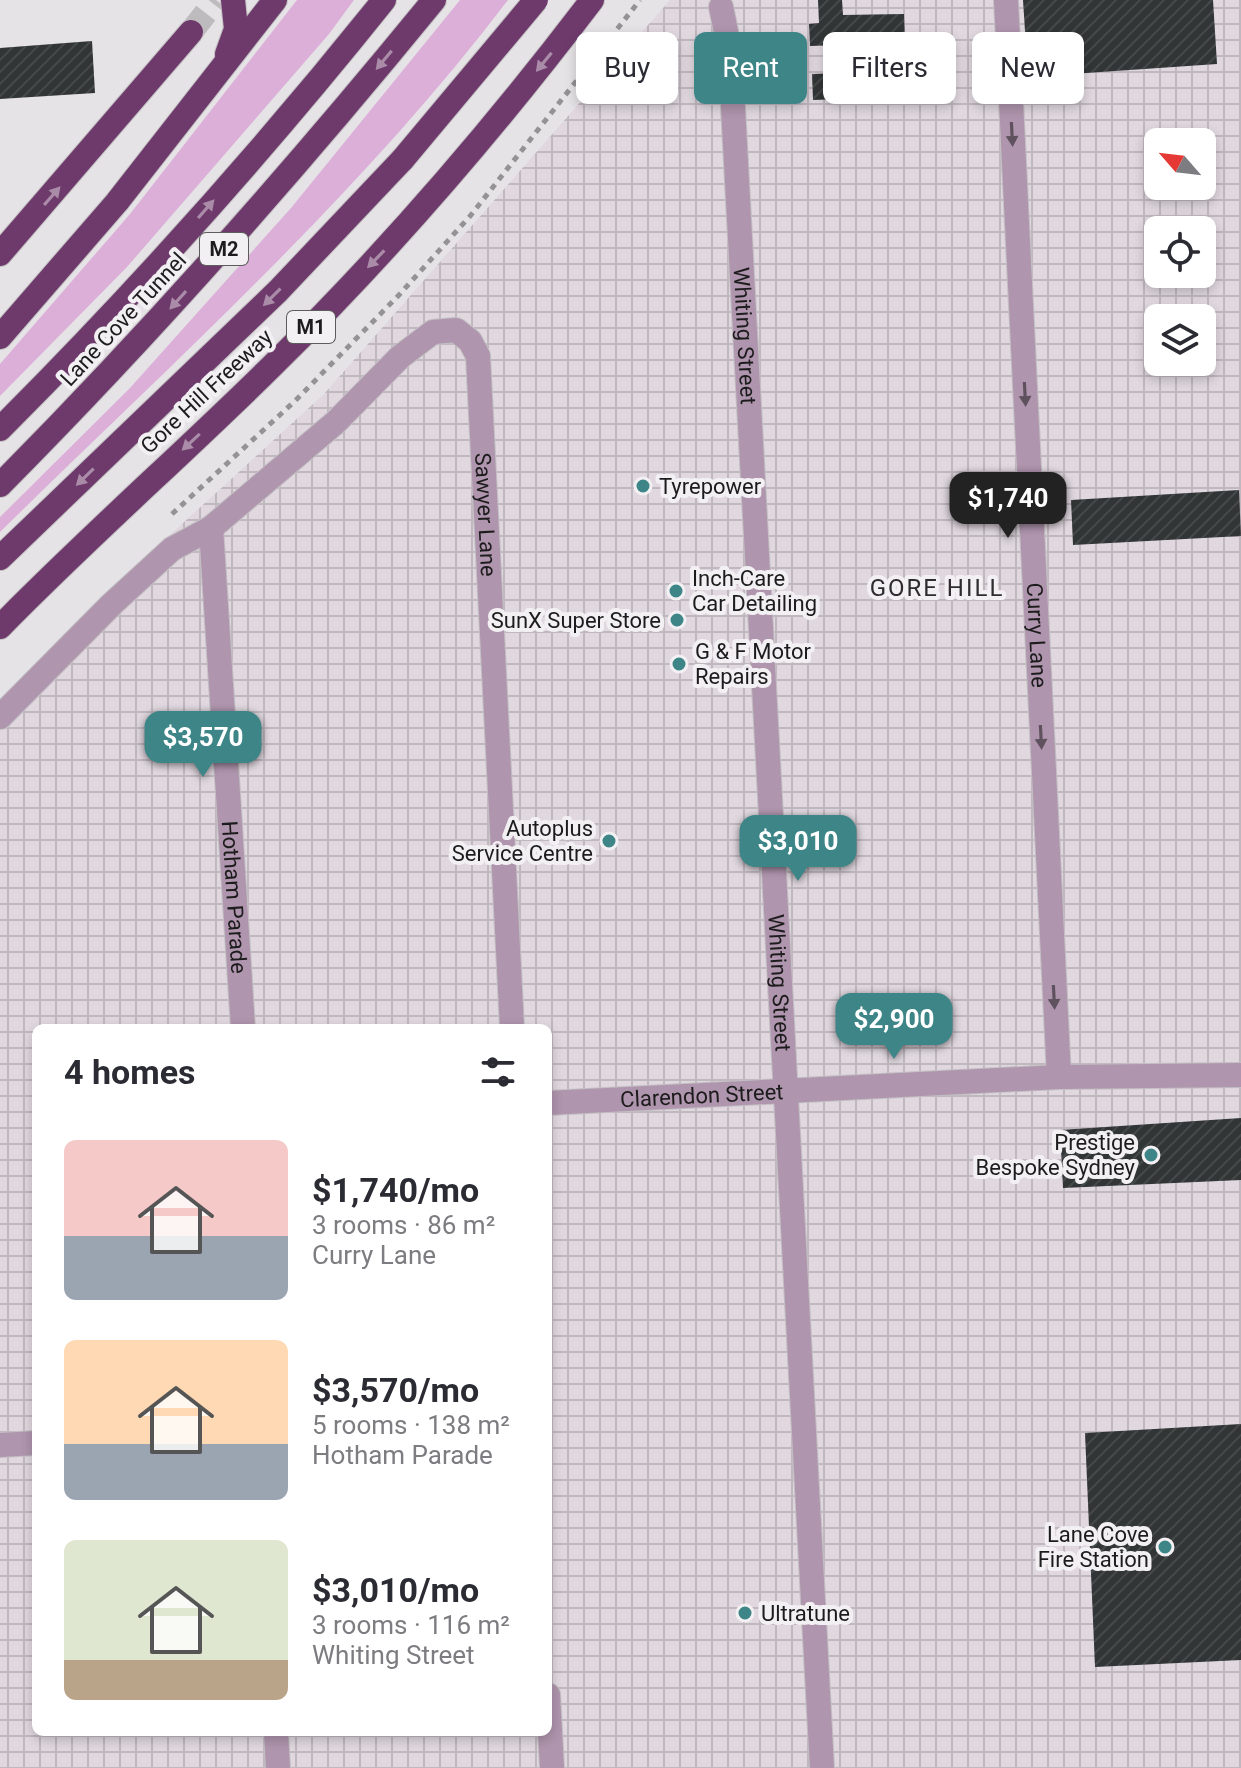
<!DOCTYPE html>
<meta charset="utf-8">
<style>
:root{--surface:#fff;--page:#f7f7f7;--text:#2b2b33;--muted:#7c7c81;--accent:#3d8587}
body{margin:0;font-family:Roboto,sans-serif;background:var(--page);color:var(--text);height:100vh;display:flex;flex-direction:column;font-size:30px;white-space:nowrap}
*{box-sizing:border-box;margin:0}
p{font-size:26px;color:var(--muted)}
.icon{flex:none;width:44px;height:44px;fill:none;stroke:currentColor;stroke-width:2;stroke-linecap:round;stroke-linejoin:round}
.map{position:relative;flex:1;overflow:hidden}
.drawer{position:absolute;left:32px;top:1024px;width:520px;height:712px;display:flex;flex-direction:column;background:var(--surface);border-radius:12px;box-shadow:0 4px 12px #0003}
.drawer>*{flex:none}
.banner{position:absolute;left:576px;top:32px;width:544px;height:72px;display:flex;gap:16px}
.needle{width:52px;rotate:298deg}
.controls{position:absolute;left:1144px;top:128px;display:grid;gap:16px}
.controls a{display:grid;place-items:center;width:72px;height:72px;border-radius:12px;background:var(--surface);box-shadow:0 4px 12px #0003;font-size:40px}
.price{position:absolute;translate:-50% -68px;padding:0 18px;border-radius:16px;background:var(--accent);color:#fff;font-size:26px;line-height:52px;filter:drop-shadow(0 2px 4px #0008)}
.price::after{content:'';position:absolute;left:50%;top:48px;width:24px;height:18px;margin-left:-12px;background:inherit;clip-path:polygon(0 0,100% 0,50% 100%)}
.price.selected{background:#222;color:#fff}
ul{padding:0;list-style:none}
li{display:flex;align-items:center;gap:24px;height:200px;padding:0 32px}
li span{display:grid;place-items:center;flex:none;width:224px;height:160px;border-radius:12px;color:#555}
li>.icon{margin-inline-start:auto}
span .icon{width:96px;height:96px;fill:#fffc;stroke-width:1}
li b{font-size:34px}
h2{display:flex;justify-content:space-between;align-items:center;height:96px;padding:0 32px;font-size:34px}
.pill{padding:0 28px;border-radius:12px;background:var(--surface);box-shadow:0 4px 12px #0003;font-size:28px;line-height:72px}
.pill.selected{background:var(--accent);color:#fff}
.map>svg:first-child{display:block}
</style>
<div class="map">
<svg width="1241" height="1768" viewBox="0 0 1241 1768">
<defs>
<pattern id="industrial-grid" width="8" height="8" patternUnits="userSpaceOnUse" patternTransform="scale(2)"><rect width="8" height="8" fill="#e0d7df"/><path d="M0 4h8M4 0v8" fill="none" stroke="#c0b8bf"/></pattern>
<pattern id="building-hatch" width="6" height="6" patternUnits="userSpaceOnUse" patternTransform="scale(2)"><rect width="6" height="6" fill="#313535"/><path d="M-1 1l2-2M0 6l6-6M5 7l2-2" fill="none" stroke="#464949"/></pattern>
</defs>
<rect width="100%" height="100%" fill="#e6e3e6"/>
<!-- industrial -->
<path fill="url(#industrial-grid)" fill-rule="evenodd" d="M670,0H1241V1768H0V709L147,556L324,394ZM1158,142H1202V186H1158ZM1158,230H1202V274H1158ZM1158,318H1202V362H1158ZM36,1028H548V1732H36Z"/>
<!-- grass -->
<g fill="#dcafd9">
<polygon points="297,0 354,0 329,34 127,267 0,396 0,364 130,214"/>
<path d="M460,0H508C359,196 175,360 0,532V517L130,388L291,208Z"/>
</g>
<!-- building -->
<g fill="url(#building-hatch)">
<polygon points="818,0 842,0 843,15 904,14 907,97 813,100 812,74 840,73 840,45 810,46 809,24 819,23"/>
<polygon points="1023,0 1213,0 1217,64 1028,77"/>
<polygon points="92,41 95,93 0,99 0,48"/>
<polygon points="1239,490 1241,536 1073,545 1071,500"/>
<polygon points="1241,1118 1241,1180 1063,1188 1060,1130"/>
<polygon points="1241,1424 1241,1660 1095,1667 1085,1433"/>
</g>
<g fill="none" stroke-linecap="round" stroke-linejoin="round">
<!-- highway-tunnel -->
<polyline stroke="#bebbbe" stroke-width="24" stroke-dasharray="24 12" stroke-linecap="butt" points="191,32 216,0"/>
<!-- minor casing -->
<g stroke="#c2bfc2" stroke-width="26">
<g id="minor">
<path id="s1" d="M1006,0L1059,1077"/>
<path id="s2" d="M721,7L730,51L822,1768"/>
<path id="s3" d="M211,528L243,1028"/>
<path id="s4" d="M0,717L112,604L172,549L211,528L336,422L400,357L433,332L456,330L470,341L478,356L512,1028"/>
<path id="s5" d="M548,1103L1059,1077L1241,1075"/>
<polyline points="0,1445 36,1443"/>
<polyline points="548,1695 552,1768"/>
<polyline points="276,1732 278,1768"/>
</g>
</g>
<!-- highway casing -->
<g stroke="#c2bfc2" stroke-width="26">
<g id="highway">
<polyline points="227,54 236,29 233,0"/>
<polyline points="0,254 191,32"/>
<polyline points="0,337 117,202 275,0"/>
<path d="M0,429C135,294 264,150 384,0"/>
<path d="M0,485C153,331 296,169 434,0"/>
<polyline points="0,558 278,291 403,159"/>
<path d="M0,627C88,537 183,454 272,366C388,252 494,129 592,0"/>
</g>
</g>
<!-- path -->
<polyline stroke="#959295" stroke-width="5" stroke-dasharray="6 6" stroke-linecap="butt" points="172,514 295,401 399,295 471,215 640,0"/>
<!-- minor -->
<use href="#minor" stroke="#af95ad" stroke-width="24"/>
<!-- highway -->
<use href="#highway" stroke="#6e3a6c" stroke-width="24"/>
<!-- highway-bridge casing -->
<g stroke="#c2bfc2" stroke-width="26" stroke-linecap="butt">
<polyline id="highway-bridge" points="403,159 536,0"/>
</g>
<!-- highway-bridge -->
<use href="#highway-bridge" stroke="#6e3a6c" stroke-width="24"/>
</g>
<!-- one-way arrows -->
<defs><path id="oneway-solid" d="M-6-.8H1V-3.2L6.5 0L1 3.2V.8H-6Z" transform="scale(2)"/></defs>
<g fill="#aa8ca9">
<use href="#oneway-solid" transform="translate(384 60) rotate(130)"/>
<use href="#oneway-solid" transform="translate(544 62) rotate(129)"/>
<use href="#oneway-solid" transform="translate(52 196) rotate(-49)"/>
<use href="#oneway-solid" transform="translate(206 209) rotate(-49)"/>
<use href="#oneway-solid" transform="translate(376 259) rotate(134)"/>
<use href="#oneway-solid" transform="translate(272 297) rotate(135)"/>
<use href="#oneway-solid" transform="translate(178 300) rotate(132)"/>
<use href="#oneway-solid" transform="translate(191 442) rotate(137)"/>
<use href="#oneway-solid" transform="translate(85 477) rotate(136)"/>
</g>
<g fill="#5f525e">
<use href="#oneway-solid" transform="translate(1012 134) rotate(87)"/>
<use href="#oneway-solid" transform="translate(1025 394) rotate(87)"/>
<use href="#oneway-solid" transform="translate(1041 737) rotate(87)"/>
<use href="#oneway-solid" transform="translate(1054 997) rotate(87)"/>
</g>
<!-- markers -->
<g fill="#3d8587" stroke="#f3f0f3" stroke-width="3">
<circle cx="643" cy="486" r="8"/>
<circle cx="676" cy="591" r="8"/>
<circle cx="677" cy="620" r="8"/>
<circle cx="679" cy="664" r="8"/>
<circle cx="609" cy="841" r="8"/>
<circle cx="1151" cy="1155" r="8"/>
<circle cx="1165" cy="1547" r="8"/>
<circle cx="745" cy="1613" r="8"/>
</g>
<g text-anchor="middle" stroke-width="8" stroke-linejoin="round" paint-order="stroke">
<!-- shield labels -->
<g fill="#f3f0f3" stroke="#5d5c5d" stroke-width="2">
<rect x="200" y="233" width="48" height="32" rx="6"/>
<rect x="287" y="311" width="48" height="32" rx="6"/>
</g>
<g font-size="20" font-weight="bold" fill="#1d1c1d">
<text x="224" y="256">M2</text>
<text x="311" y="334">M1</text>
</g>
<!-- street labels -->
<g font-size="22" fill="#1d1c1d" stroke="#f3f0f3">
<text transform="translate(123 319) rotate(-47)" y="8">Lane Cove Tunnel</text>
<text dy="8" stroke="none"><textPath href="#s2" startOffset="330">Whiting Street</textPath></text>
<text transform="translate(206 391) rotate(-43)" y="8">Gore Hill Freeway</text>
<text dy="8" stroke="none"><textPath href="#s4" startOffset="798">Sawyer Lane</textPath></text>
<text dy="8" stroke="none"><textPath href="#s1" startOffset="636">Curry Lane</textPath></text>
<text dy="8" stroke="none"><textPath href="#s3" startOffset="370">Hotham Parade</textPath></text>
<text dy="8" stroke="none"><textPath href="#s2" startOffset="978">Whiting Street</textPath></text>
<text dy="8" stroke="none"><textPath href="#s5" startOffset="154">Clarendon Street</textPath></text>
</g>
<!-- poi labels -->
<g font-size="22" fill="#1d1c1d" stroke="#f3f0f3" text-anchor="start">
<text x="659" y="494">Tyrepower</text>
<text x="692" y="586">Inch-Care<tspan x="692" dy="25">Car Detailing</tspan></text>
<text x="661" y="628" text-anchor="end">SunX Super Store</text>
<text x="695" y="659">G &amp; F Motor<tspan x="695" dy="25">Repairs</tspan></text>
<text x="593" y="836" text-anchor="end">Autoplus<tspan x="593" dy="25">Service Centre</tspan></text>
<text x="1135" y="1150" text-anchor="end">Prestige<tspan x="1135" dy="25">Bespoke Sydney</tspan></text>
<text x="1149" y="1542" text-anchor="end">Lane Cove<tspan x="1149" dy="25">Fire Station</tspan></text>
<text x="761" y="1621">Ultratune</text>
</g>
<!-- neighbourhood labels -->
<g font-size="24" letter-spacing="2" fill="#2e2c2e" stroke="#f3f0f3">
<text x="937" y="596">GORE HILL</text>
</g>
</g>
</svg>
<div class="controls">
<a><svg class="needle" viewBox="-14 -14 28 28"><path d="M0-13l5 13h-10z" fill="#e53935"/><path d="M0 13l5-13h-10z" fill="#7c7c81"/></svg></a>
<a><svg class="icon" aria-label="locate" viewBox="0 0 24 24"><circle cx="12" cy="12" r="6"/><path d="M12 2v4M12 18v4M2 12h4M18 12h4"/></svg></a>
<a><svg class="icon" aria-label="layers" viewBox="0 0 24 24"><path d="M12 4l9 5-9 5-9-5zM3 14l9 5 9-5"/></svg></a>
</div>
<b class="price selected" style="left:1008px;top:540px">$1,740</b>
<b class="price" style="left:203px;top:779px">$3,570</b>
<b class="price" style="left:798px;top:883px">$3,010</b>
<b class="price" style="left:894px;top:1061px">$2,900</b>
<div class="banner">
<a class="pill">Buy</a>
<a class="pill selected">Rent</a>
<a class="pill">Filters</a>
<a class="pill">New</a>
</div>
<section class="drawer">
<h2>4 homes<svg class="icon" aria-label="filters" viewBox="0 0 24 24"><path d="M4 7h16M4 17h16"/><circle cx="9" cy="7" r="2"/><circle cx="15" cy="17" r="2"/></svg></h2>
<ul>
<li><span style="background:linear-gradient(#f6c9c9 60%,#9aa5b1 0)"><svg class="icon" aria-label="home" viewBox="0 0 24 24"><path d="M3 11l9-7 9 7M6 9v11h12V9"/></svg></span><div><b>$1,740/mo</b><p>3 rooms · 86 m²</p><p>Curry Lane</p></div></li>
<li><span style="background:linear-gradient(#ffd9b3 65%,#9aa5b1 0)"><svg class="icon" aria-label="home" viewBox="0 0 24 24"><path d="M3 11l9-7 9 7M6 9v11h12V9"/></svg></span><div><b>$3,570/mo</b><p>5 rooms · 138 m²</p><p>Hotham Parade</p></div></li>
<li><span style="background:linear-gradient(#dfe7d0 75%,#b9a48a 0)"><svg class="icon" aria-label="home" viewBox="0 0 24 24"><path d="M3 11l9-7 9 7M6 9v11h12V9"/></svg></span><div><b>$3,010/mo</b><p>3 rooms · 116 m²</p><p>Whiting Street</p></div></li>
</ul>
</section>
</div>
